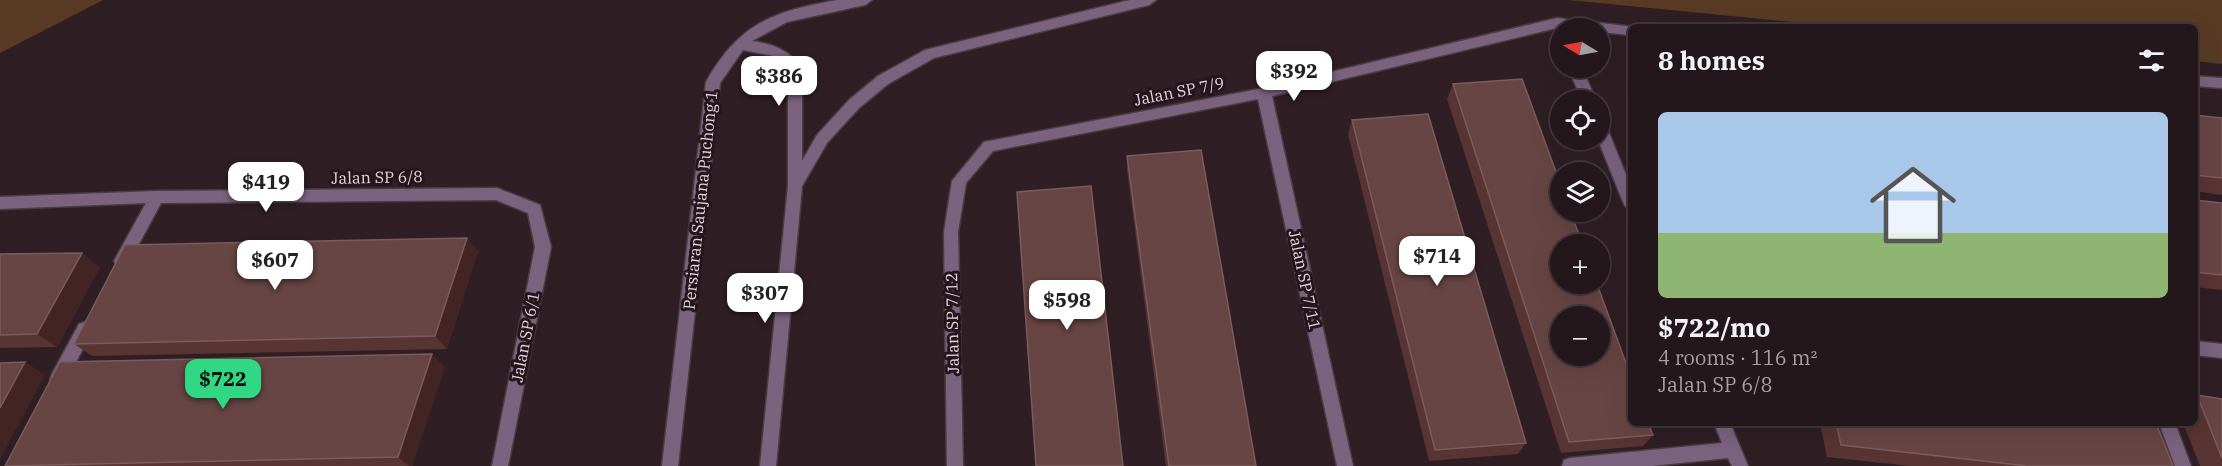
<!DOCTYPE html>
<meta charset="utf-8">
<style>
:root{--surface:#23171c;--page:#2b2025;--text:#f1f3f6;--muted:#a39fa3;--line:#40363b;--accent:#30d883}
body{margin:0;font-family:"IBM Plex Serif",serif;background:var(--page);color:var(--text);height:100vh;display:flex;flex-direction:column;font-size:22px;white-space:nowrap}
*{box-sizing:border-box;margin:0}
p{font-size:20px;color:var(--muted)}
.icon{flex:none;width:33px;height:33px;fill:none;stroke:currentColor;stroke-width:2;stroke-linecap:round;stroke-linejoin:round}
.map{position:relative;flex:1;overflow:hidden}
.drawer{position:absolute;left:1628px;top:24px;width:570px;height:402px;display:flex;flex-direction:column;background:var(--surface);border-radius:9px;box-shadow:0 6px 24px #0002,0 0 0 2px var(--line)}
.drawer>*{flex:none}
.needle{width:39px;rotate:280deg}
.buttons{position:absolute;left:1550px;top:18px;display:grid;gap:12px}
.buttons a{display:grid;place-items:center;width:60px;height:60px;border-radius:50%;background:var(--surface);box-shadow:0 6px 24px #0002,0 0 0 2px var(--line);font-size:30px}
.price{position:absolute;translate:-50% -51px;padding:0 14px;border-radius:12px;background:#fff;color:#222;font-size:20px;line-height:39px;filter:drop-shadow(0 2px 3px #0008)}
.price::after{content:'';position:absolute;left:50%;top:36px;width:18px;height:14px;margin-left:-9px;background:inherit;clip-path:polygon(0 0,100% 0,50% 100%)}
.price.active{background:var(--accent);color:#111}
ul{padding:0;list-style:none}
li{display:grid;align-content:center;gap:12px;height:318px;padding:0 30px}
li span{display:grid;place-items:center;height:186px;border-radius:9px;color:#555}
li>.icon{margin-inline-start:auto}
span .icon{width:108px;height:108px;fill:#fffc;stroke-width:1}
li b{font-size:26px}
h2{display:flex;justify-content:space-between;align-items:center;height:72px;padding:0 30px;font-size:26px}
.map>svg:first-child{display:block}
</style>
<div class="map">
<svg width="2222" height="466" viewBox="0 0 2222 466">
<rect width="100%" height="100%" fill="#2f1f25"/>
<!-- green -->
<g fill="#593b25">
<polygon points="0,0 103,0 0,53"/>
<polygon points="1569,0 2222,0 2222,64 2195,61 2194,27 1845,27"/>
</g>
<g fill="none" stroke-linecap="round" stroke-linejoin="round">
<!-- minor casing -->
<g stroke="#4b3c42" stroke-width="3">
<g id="minor">
<path d="M838,0H872L865,5L787,22L752,41C773,44 790,50 802,69V161L817,135L849,100L878,76L925,50L1130,0H1156L1149,5L934,58L888,84L859,108L827,143L802,186L776,466H760L788,186V70L773,56L743,50L720,83L678,466H662L706,82C739,23 774,11 838,0Z"/>
<polygon points="1557,18 1635,27 1630,27 1630,35 1599,32 1599,28 1557,28 1272,96 1353,466 1337,466 1258,99 993,151 966,183 958,232 963,466 947,466 944,232 952,181 984,142 1264,88"/>
<polygon points="1568,68 1582,68 1596,100 1582,100"/>
<polygon points="2194,76 2222,78 2222,88 2194,86"/>
<polygon points="1599,120 1606,125 1630,185 1630,208 1625,206 1623,202 1598,140"/>
<polygon points="497,188 540,205 551,247 508,466 492,466 535,247 528,213 496,200 161,203 127,266 122,267 117,266 114,261 146,203 0,209 0,197 157,191"/>
<polygon points="85,322 91,324 93,329 91,334 64,384 58,386 52,384 50,379 52,374 79,324"/>
<polygon points="2194,341 2222,344 2222,358 2194,355"/>
<polygon points="1714,423 1730,423 1748,466 1732,466 1728,458 1651,466 1562,466 1564,460 1570,458 1722,443"/>
<polygon points="2159,423 2175,423 2191,466 2175,466"/>
</g>
</g>
<!-- minor -->
<use href="#minor" fill="#7b6380" fill-rule="evenodd"/>
</g>
<!-- wall -->
<g fill="#583432">
<polygon points="1453,84 1653,435 1643,446 1561,453 1447,99"/>
<polygon points="2194,115 2222,118 2222,195 2194,191"/>
<polygon points="1352,120 1526,443 1518,454 1429,461 1348,134"/>
<polygon points="1127,156 1256,466 1166,466 1127,170"/>
<polygon points="2194,200 2222,203 2222,290 2194,287"/>
<polygon points="478,251 447,349 92,356 74,344"/>
<polygon points="0,254 100,267 57,347 0,348"/>
<polygon points="445,367 412,466 5,466"/>
<polygon points="2197,395 2222,399 2222,466 2200,466 2183,423 2194,423 2194,397"/>
<polygon points="1820,423 2156,423 2173,466 1910,466 1827,457"/>
</g>
<!-- shaded-wall -->
<g fill="#422425">
<polygon points="467,238 478,251 447,349 435,336"/>
<polygon points="82,253 100,267 57,347 37,334"/>
<polygon points="432,354 445,367 412,466 409,466 398,457"/>
<polygon points="25,362 45,375 0,459 0,408"/>
</g>
<!-- building -->
<g fill="#674544" stroke="#7a5c5b" stroke-width="1.5" fill-rule="evenodd">
<path d="M1522,79L1560,183V212H1570L1583,244H1560V284H1597L1630,374V423H1648L1653,435L1569,442L1453,84ZM1560,316H1599V356H1560Z"/>
<polygon points="1428,114 1526,443 1435,450 1352,120"/>
<polygon points="2194,115 2222,118 2222,178 2194,175"/>
<polygon points="1201,150 1256,466 1169,466 1127,156"/>
<polygon points="1091,186 1123,466 1036,466 1017,192"/>
<polygon points="2194,200 2222,203 2222,275 2194,272"/>
<polygon points="467,238 435,336 74,344 125,245"/>
<polygon points="82,253 37,334 0,335 0,254"/>
<polygon points="432,354 398,457 5,466 60,362"/>
<polygon points="25,362 0,408 0,363"/>
<polygon points="2197,395 2222,399 2222,458"/>
<polygon points="1836,423 2156,423 2173,466 2027,466 1841,445"/>
</g>
<g text-anchor="middle" stroke-width="6" stroke-linejoin="round" paint-order="stroke">
<!-- street labels -->
<g font-size="16" fill="#e0d5d9" stroke="#25151c">
<text transform="translate(1179 91) rotate(-11)" y="6">Jalan SP 7/9</text>
<text transform="translate(377 177) rotate(-1)" y="6">Jalan SP 6/8</text>
<text transform="translate(700 200) rotate(-84)" y="6">Persiaran Saujana Puchong 1</text>
<text transform="translate(1305 280) rotate(78)" y="6">Jalan SP 7/11</text>
<text transform="translate(952 323) rotate(-91)" y="6">Jalan SP 7/12</text>
<text transform="translate(525 337) rotate(-79)" y="6">Jalan SP 6/1</text>
</g>
</g>
</svg>
<div class="buttons">
<a><svg class="needle" viewBox="-14 -14 28 28"><path d="M0-13l5 13h-10z" fill="#e53935"/><path d="M0 13l5-13h-10z" fill="#a39fa3"/></svg></a>
<a><svg class="icon" aria-label="locate" viewBox="0 0 24 24"><circle cx="12" cy="12" r="6"/><path d="M12 2v4M12 18v4M2 12h4M18 12h4"/></svg></a>
<a><svg class="icon" aria-label="layers" viewBox="0 0 24 24"><path d="M12 4l9 5-9 5-9-5zM3 14l9 5 9-5"/></svg></a>
<a>+</a>
<a>−</a>
</div>
<b class="price" style="left:1294px;top:102px">$392</b>
<b class="price" style="left:779px;top:107px">$386</b>
<b class="price" style="left:266px;top:213px">$419</b>
<b class="price" style="left:1437px;top:287px">$714</b>
<b class="price" style="left:275px;top:291px">$607</b>
<b class="price" style="left:765px;top:324px">$307</b>
<b class="price" style="left:1067px;top:331px">$598</b>
<b class="price active" style="left:223px;top:410px">$722</b>
<section class="drawer">
<h2>8 homes<svg class="icon" aria-label="filters" viewBox="0 0 24 24"><path d="M4 7h16M4 17h16"/><circle cx="9" cy="7" r="2"/><circle cx="15" cy="17" r="2"/></svg></h2>
<ul>
<li><span style="background:linear-gradient(#a9c7e8 65%,#8fb573 0)"><svg class="icon" aria-label="home" viewBox="0 0 24 24"><path d="M3 11l9-7 9 7M6 9v11h12V9"/></svg></span><div><b>$722/mo</b><p>4 rooms · 116 m²</p><p>Jalan SP 6/8</p></div></li>
</ul>
</section>
</div>
